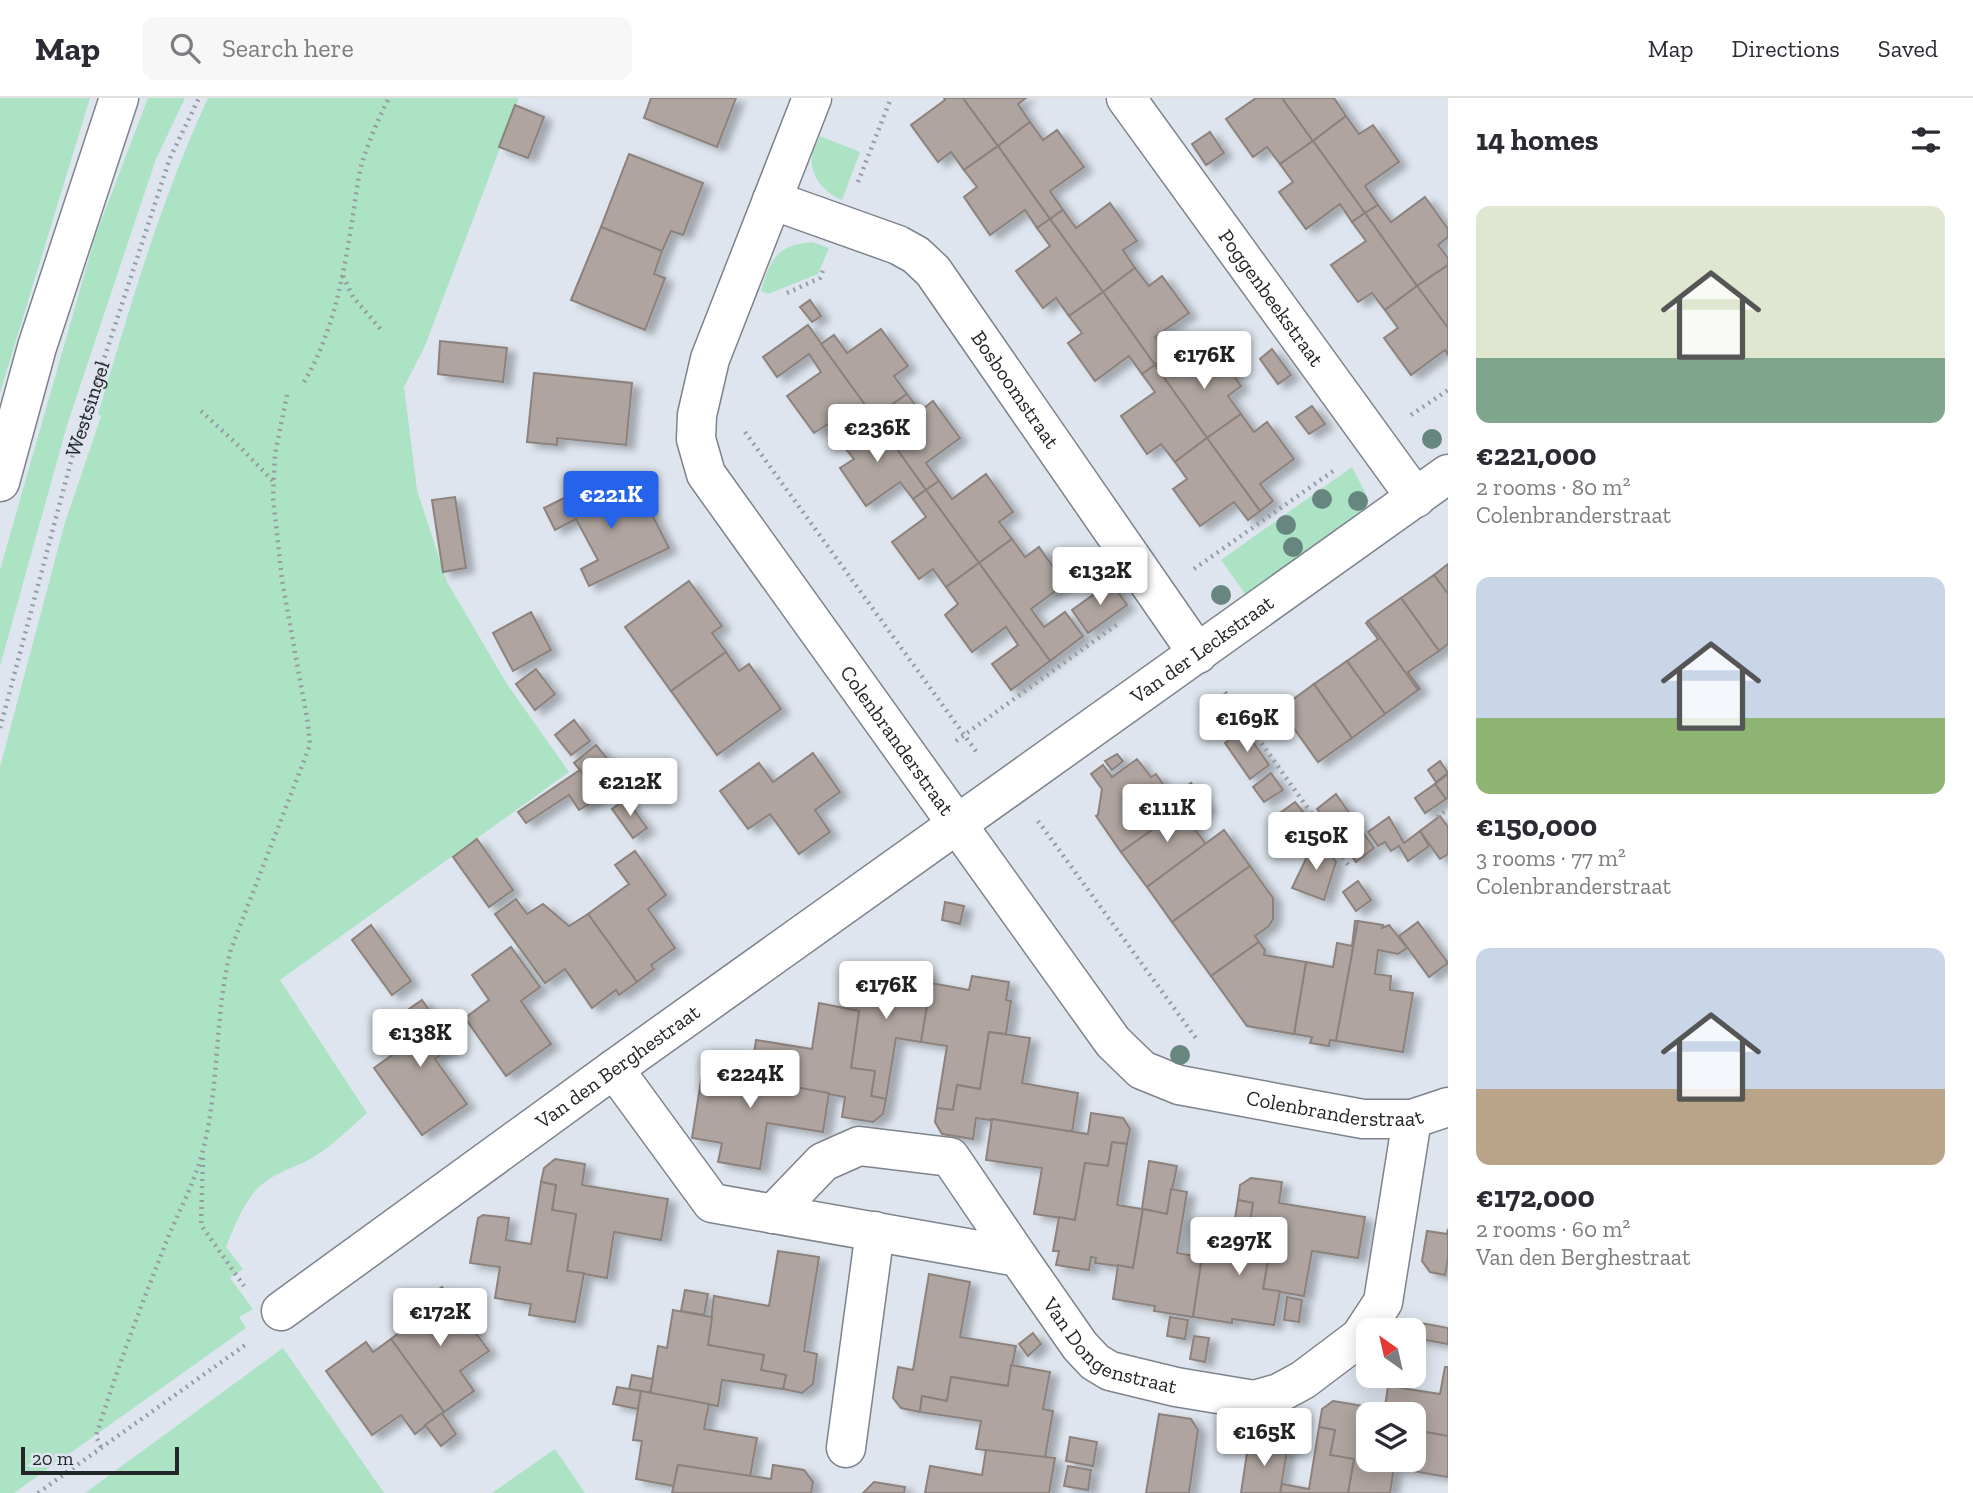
<!DOCTYPE html>
<meta charset="utf-8">
<style>
:root{--surface:#fff;--page:#f7f7f7;--text:#2b2b33;--muted:#7c7c81;--line:#e1e1e2;--accent:#2563eb}
body{margin:0;font-family:"Zilla Slab",serif;background:var(--page);color:var(--text);height:100vh;display:flex;flex-direction:column;font-size:26px;white-space:nowrap}
*{box-sizing:border-box;margin:0}
p{font-size:23px;color:var(--muted)}
.icon{flex:none;width:38px;height:38px;fill:none;stroke:currentColor;stroke-width:2;stroke-linecap:round;stroke-linejoin:round}
.map{position:relative;flex:1;overflow:hidden}
.side{display:flex;flex-direction:column;background:var(--surface);width:525px}
.side>*{flex:none}
.needle{width:46px;rotate:326deg}
.buttons{position:absolute;left:1356px;top:1220px;display:grid;gap:14px}
.buttons a{display:grid;place-items:center;width:70px;height:70px;border-radius:14px;background:var(--surface);box-shadow:0 4px 18px #0003;font-size:35px}
.scale{position:absolute;left:21px;bottom:18px;width:158px;box-sizing:border-box;padding-left:7px;border:4px solid #232629;border-top:0;font-size:19px;line-height:24px;white-space:nowrap;color:#232629;-webkit-text-stroke:5px #dee5ee;paint-order:stroke}
.price{position:absolute;translate:-50% -60px;padding:0 16px;border-radius:7px;background:#fff;color:#222;font-size:23px;line-height:46px;filter:drop-shadow(0 2px 4px #0008)}
.price::after{content:'';position:absolute;left:50%;top:42px;width:21px;height:16px;margin-left:-10px;background:inherit;clip-path:polygon(0 0,100% 0,50% 100%)}
.price.on{background:var(--accent);color:#fff}
ul{padding:0;list-style:none}
li{display:grid;align-content:center;gap:14px;height:371px;padding:0 28px}
li span{display:grid;place-items:center;height:217px;border-radius:14px;color:#555}
li>.icon{margin-inline-start:auto}
span .icon{width:126px;height:126px;fill:#fffc;stroke-width:1}
li b{font-size:30px}
h2{display:flex;justify-content:space-between;align-items:center;height:84px;padding:0 28px;font-size:30px}
header{display:flex;align-items:center;gap:42px;box-sizing:border-box;height:98px;padding:0 35px;background:var(--surface);border-bottom:2px solid var(--line)}
header strong{font-size:33px}
nav{display:flex;gap:38px;margin-inline-start:auto;font-size:24px}
.search{width:490px;height:63px;background:var(--page);display:flex;align-items:center;gap:18px;box-sizing:border-box;padding:0 24px;border-radius:14px;color:var(--muted);font-size:26px}
main{display:flex;flex:1;min-height:0}
.map>svg:first-child{display:block}
</style>
<header>
<strong>Map</strong>
<div class="search"><svg class="icon" aria-label="search" viewBox="0 0 24 24"><circle cx="10" cy="10" r="6"/><path d="M15 15l6 6"/></svg>Search here</div>
<nav><a>Map</a><a>Directions</a><a>Saved</a></nav>
</header>
<main>
<div class="map">
<svg width="1448" height="1395" viewBox="0 0 1448 1395">
<defs>
<filter id="shadow"><feDropShadow dx="8" dy="4.5" stdDeviation="3.5" flood-color="#0004"/></filter>
</defs>
<rect width="100%" height="100%" fill="#dee5ee"/>
<!-- green -->
<g fill="#ace3c5">
<polygon points="0,0 90,0 0,295"/>
<polygon points="148,0 185,0 156,61 68,324 0,568 0,472 95,139"/>
<path d="M208,0H519L425,248L404,289L417,392L447,484L507,586L569,674L280,882L367,1015C349,1031 332,1048 312,1060C295,1070 275,1074 260,1088C246,1100 233,1131 226,1149L243,1171L230,1180L253,1211L239,1219L246,1230L14,1395H0V669L64,428L101,318L98,316C130,209 161,101 208,0Z"/>
<path d="M820,38L860,54L842,102C826,96 809,78 812,59C812,53 818,44 820,38Z"/>
<path d="M812,144L829,150L818,176L768,196L761,193C770,162 776,147 812,144Z"/>
<polygon points="1352,369 1365,394 1366,412 1251,504 1221,462"/>
<polygon points="283,1250 384,1395 85,1395"/>
<polygon points="555,1351 585,1395 492,1395"/>
</g>
<!-- building -->
<g fill="#afa49f" stroke="#8c827d" stroke-width="2" filter="url(#shadow)">
<polygon points="651,0 736,0 717,49 644,20"/>
<polygon points="944,0 963,0 998,48 964,72 951,54 938,64 911,27 945,2"/>
<polygon points="963,0 1026,0 1018,6 1030,24 998,48"/>
<polygon points="1256,0 1282,0 1313,43 1280,66 1267,49 1253,59 1226,21"/>
<polygon points="1282,0 1334,0 1346,18 1313,43"/>
<polygon points="515,7 544,19 528,60 499,49"/>
<polygon points="1346,18 1359,36 1373,27 1399,64 1365,88 1378,107 1365,115 1313,43"/>
<polygon points="1030,24 1043,42 1057,32 1084,69 1050,93 1063,112 1050,121 998,48"/>
<polygon points="1210,34 1224,55 1206,67 1192,46"/>
<polygon points="1313,43 1365,115 1352,124 1340,106 1306,131 1279,94 1293,84 1280,66"/>
<polygon points="998,48 1050,121 1037,130 1025,112 990,137 964,99 977,89 964,72"/>
<polygon points="629,56 703,85 683,137 671,133 662,153 601,129"/>
<polygon points="1425,99 1448,131 1448,139 1438,147 1448,160 1448,167 1417,188 1365,115 1378,107 1391,124"/>
<polygon points="1110,105 1137,143 1123,152 1135,170 1103,194 1050,121 1063,112 1076,130"/>
<polygon points="1365,115 1417,188 1385,212 1372,195 1358,204 1331,167 1366,143 1352,124"/>
<polygon points="1050,121 1103,194 1069,218 1056,200 1043,210 1016,173 1050,148 1037,130"/>
<polygon points="601,129 662,153 654,176 665,180 645,232 571,202"/>
<polygon points="1448,167 1448,230 1417,188"/>
<polygon points="1135,170 1149,188 1162,178 1189,215 1155,239 1168,257 1155,267 1103,194"/>
<polygon points="1417,188 1448,230 1448,257 1445,252 1411,277 1384,240 1398,230 1385,212"/>
<polygon points="1103,194 1155,267 1142,276 1129,258 1095,283 1068,245 1082,235 1069,218"/>
<polygon points="810,202 821,218 812,224 800,209"/>
<polygon points="808,227 874,319 840,344 828,326 814,335 787,298 821,274 809,256 777,279 763,259"/>
<polygon points="881,231 908,268 894,278 907,296 874,319 821,246 834,237 847,255"/>
<polygon points="440,243 507,250 503,284 438,276"/>
<polygon points="1215,251 1241,288 1228,298 1241,316 1207,340 1155,267 1168,257 1181,276"/>
<polygon points="1272,251 1291,277 1278,286 1260,261"/>
<polygon points="1155,267 1207,340 1175,364 1161,346 1147,356 1121,318 1155,294 1142,276"/>
<polygon points="534,275 632,285 626,347 557,340 557,347 527,344"/>
<polygon points="907,296 920,313 933,303 960,340 926,365 939,383 926,392 874,319"/>
<polygon points="1312,308 1325,326 1309,336 1296,319"/>
<polygon points="1241,316 1254,334 1267,324 1294,361 1260,386 1273,403 1260,413 1207,340"/>
<polygon points="874,319 926,392 913,401 900,384 866,408 840,370 854,361 840,344"/>
<polygon points="1207,340 1260,413 1248,422 1234,404 1200,428 1173,391 1187,381 1175,364"/>
<polygon points="986,376 1013,414 999,424 1012,441 979,465 926,392 939,383 952,401"/>
<polygon points="586,389 597,410 638,389 669,450 589,488 581,471 598,462 576,421 555,432 544,410"/>
<polygon points="926,392 979,465 946,489 933,471 919,481 892,444 926,419 913,401"/>
<polygon points="455,399 466,470 443,474 432,402"/>
<polygon points="1012,441 1025,459 1039,449 1065,486 1031,511 1044,529 1065,514 1083,538 1050,563 979,465"/>
<polygon points="979,465 1050,563 1011,592 992,566 1018,547 1006,529 972,554 945,517 958,506 946,489"/>
<polygon points="1448,466 1448,496 1434,477"/>
<polygon points="1434,477 1448,496 1448,546 1439,553 1401,500"/>
<polygon points="689,483 722,528 712,535 726,554 671,593 625,529"/>
<polygon points="1111,484 1127,507 1088,535 1072,512"/>
<polygon points="1401,500 1439,553 1408,574 1420,591 1418,592 1368,523"/>
<polygon points="531,514 551,552 513,573 493,535"/>
<polygon points="1368,523 1418,592 1385,616 1347,563 1378,541 1366,525"/>
<polygon points="726,554 739,573 749,566 781,611 717,657 671,593"/>
<polygon points="1347,563 1385,616 1352,640 1314,586"/>
<polygon points="536,571 555,596 535,612 516,586"/>
<polygon points="1314,586 1352,640 1318,664 1280,611"/>
<polygon points="574,622 590,643 571,657 555,637"/>
<polygon points="1244,631 1269,667 1250,681 1225,645"/>
<polygon points="596,647 614,669 592,687 574,665"/>
<polygon points="813,655 840,694 815,712 830,734 799,756 770,716 748,731 720,693 759,665 773,684"/>
<polygon points="1117,656 1123,663 1112,672 1105,663"/>
<polygon points="1137,661 1151,679 1156,676 1172,699 1191,685 1200,698 1121,754 1096,718 1098,717 1102,691 1091,676 1103,667 1112,679"/>
<polygon points="1440,663 1448,675 1436,684 1428,672"/>
<polygon points="580,672 599,700 579,712 569,697 526,725 518,714"/>
<polygon points="1271,675 1283,692 1264,704 1253,689"/>
<polygon points="1448,676 1448,699 1446,701 1435,686"/>
<polygon points="1435,686 1446,701 1425,715 1415,700"/>
<polygon points="1336,696 1374,750 1356,764 1317,711"/>
<polygon points="1200,698 1209,710 1189,724 1206,746 1147,789 1121,754"/>
<polygon points="626,701 647,730 633,740 612,711"/>
<polygon points="1295,704 1304,715 1290,728 1280,715"/>
<polygon points="1304,715 1314,730 1299,741 1290,728"/>
<polygon points="1440,718 1448,729 1448,756 1440,761 1420,733"/>
<polygon points="1389,719 1404,745 1420,733 1429,748 1408,763 1399,748 1391,753 1385,744 1378,748 1368,734"/>
<polygon points="1224,732 1250,768 1172,824 1147,789"/>
<polygon points="1317,738 1336,764 1324,802 1292,790"/>
<polygon points="477,741 513,792 489,809 453,759"/>
<polygon points="635,753 666,797 648,811 675,850 651,867 654,871 637,884 588,816 629,786 615,767"/>
<polygon points="1250,768 1273,800 1273,821 1269,828 1255,838 1259,844 1211,878 1172,824"/>
<polygon points="1358,783 1371,802 1356,813 1343,794"/>
<polygon points="516,801 527,816 543,806 569,828 588,816 637,884 619,897 616,892 592,910 565,871 545,885 495,816"/>
<polygon points="945,804 964,808 960,826 942,822"/>
<polygon points="1355,823 1358,823 1336,943 1330,942 1329,948 1310,945 1312,939 1294,936 1306,864 1333,869 1337,845 1352,848"/>
<polygon points="1358,823 1383,827 1382,830 1389,827 1407,850 1398,856 1378,852 1375,876 1391,878 1390,892 1413,895 1403,954 1336,943"/>
<polygon points="1418,824 1448,865 1429,879 1399,838"/>
<polygon points="371,827 411,883 392,897 352,842"/>
<polygon points="1259,844 1265,852 1264,857 1306,864 1294,936 1247,928 1211,878"/>
<polygon points="511,849 540,889 521,903 551,946 506,978 465,920 489,902 472,877"/>
<polygon points="917,873 930,875 931,885 921,944 896,940 886,1001 871,998 875,973 851,970 859,913 844,910 849,876 892,884 893,879 915,882"/>
<polygon points="972,878 1009,884 1006,902 1011,903 1006,936 989,934 980,991 957,987 953,1012 937,1010 947,948 921,944 931,885 969,892"/>
<polygon points="422,902 454,947 435,961 467,1006 422,1037 374,970 402,950 386,927"/>
<polygon points="819,905 859,913 851,970 875,973 871,998 886,1001 883,1016 873,1024 842,1019 845,999 750,982 756,942 812,951"/>
<polygon points="989,934 1030,940 1022,985 1078,995 1072,1034 976,1020 973,1041 942,1036 935,1024 937,1010 953,1012 957,987 980,991"/>
<polygon points="711,953 737,957 734,978 829,995 823,1034 767,1025 760,1071 718,1064 722,1045 692,1040 705,957"/>
<polygon points="1091,1015 1123,1020 1130,1031 1127,1046 1112,1044 1108,1068 1085,1065 1075,1122 1034,1116 1042,1070 986,1062 992,1021 1088,1036"/>
<polygon points="1112,1044 1127,1046 1117,1107 1142,1111 1149,1063 1177,1068 1167,1116 1143,1111 1133,1170 1095,1165 1096,1160 1091,1159 1089,1172 1056,1167 1059,1153 1053,1153 1059,1119 1075,1122 1085,1065 1108,1068"/>
<polygon points="555,1061 585,1066 582,1087 668,1101 661,1142 614,1134 607,1180 567,1173 576,1116 552,1112 556,1087 541,1084 544,1070"/>
<polygon points="1251,1080 1282,1084 1279,1105 1365,1119 1358,1160 1312,1153 1304,1198 1263,1191 1273,1133 1249,1129 1253,1105 1238,1102 1240,1087"/>
<polygon points="541,1084 556,1087 552,1112 576,1116 567,1173 584,1175 575,1224 529,1217 531,1206 495,1200 500,1169 470,1165 478,1120 483,1117 509,1120 506,1142 531,1146"/>
<polygon points="1171,1091 1187,1094 1177,1155 1202,1159 1193,1219 1154,1213 1155,1208 1113,1201 1118,1167 1133,1170 1143,1111 1167,1116"/>
<polygon points="1238,1102 1253,1105 1249,1129 1273,1133 1263,1191 1280,1193 1274,1227 1232,1221 1232,1225 1193,1219 1202,1159 1228,1163"/>
<polygon points="1448,1131 1448,1161 1445,1177 1430,1174 1422,1163 1427,1133 1447,1136"/>
<polygon points="778,1153 819,1159 804,1253 817,1256 813,1286 802,1295 783,1291 786,1277 761,1272 764,1257 708,1247 714,1198 769,1208"/>
<polygon points="929,1176 970,1184 960,1239 1016,1248 1008,1288 951,1279 947,1303 922,1298 920,1314 901,1310 893,1300 898,1269 913,1272"/>
<polygon points="442,1189 489,1253 460,1273 474,1293 444,1314 391,1241 409,1227 403,1218"/>
<polygon points="685,1192 708,1196 704,1217 681,1213"/>
<polygon points="1287,1199 1302,1202 1299,1224 1284,1222"/>
<polygon points="673,1212 712,1219 708,1247 764,1257 761,1272 786,1277 783,1291 722,1282 718,1308 650,1296 658,1248 667,1250"/>
<polygon points="1170,1219 1188,1222 1185,1241 1167,1238"/>
<polygon points="1421,1225 1448,1230 1448,1246 1414,1240 1414,1232 1411,1232"/>
<polygon points="1033,1235 1041,1246 1028,1258 1019,1246"/>
<polygon points="1194,1238 1209,1240 1205,1264 1190,1261"/>
<polygon points="391,1241 444,1314 415,1336 401,1317 372,1337 326,1273 366,1244 373,1254"/>
<polygon points="1011,1267 1050,1274 1043,1311 1053,1313 1045,1360 976,1351 981,1323 920,1314 922,1298 947,1303 951,1279 1008,1288"/>
<polygon points="1445,1269 1448,1269 1448,1338 1414,1332 1414,1316 1384,1316 1388,1288 1440,1296"/>
<polygon points="632,1277 653,1281 650,1295 629,1291"/>
<polygon points="617,1289 641,1293 638,1311 613,1306"/>
<polygon points="641,1293 709,1306 704,1331 757,1340 750,1379 678,1367 674,1388 636,1381 642,1343 633,1342"/>
<polygon points="1333,1303 1364,1308 1362,1323 1368,1324 1368,1362 1414,1362 1414,1332 1448,1338 1448,1379 1394,1370 1390,1395 1348,1395 1354,1361 1330,1357 1335,1332 1319,1329 1322,1311"/>
<polygon points="442,1315 456,1336 441,1348 425,1327"/>
<polygon points="1159,1316 1191,1321 1198,1332 1189,1395 1146,1395"/>
<polygon points="1319,1329 1335,1332 1330,1357 1354,1361 1348,1395 1280,1395 1282,1386 1309,1391"/>
<polygon points="1070,1339 1097,1344 1093,1368 1066,1363"/>
<polygon points="1258,1342 1288,1347 1280,1395 1241,1395 1248,1348"/>
<polygon points="986,1352 1055,1360 1049,1395 925,1395 930,1368 982,1377"/>
<polygon points="678,1367 771,1381 773,1367 804,1372 813,1384 811,1395 672,1395"/>
<polygon points="1068,1368 1091,1372 1088,1392 1064,1388"/>
<polygon points="874,1384 905,1389 904,1395 863,1395"/>
</g>
<g fill="none" stroke-linecap="round" stroke-linejoin="round">
<!-- minor casing -->
<g stroke="#7d838c" stroke-width="41">
<g id="minor">
<path id="s2" d="M812,0L710,261L697,317L696,341L706,376L1113,944L1142,972L1179,987L1363,1021H1412L1448,1009"/>
<path id="s3" d="M1126,0L1416,400"/>
<path id="s4" d="M772,102L898,147L916,157L933,173L1198,556"/>
<path id="s5" d="M614,971L712,1105L1018,1159L1080,1248L1095,1264L1110,1273L1176,1289L1254,1302L1279,1295L1303,1282L1360,1239L1383,1204L1412,1021"/>
<polyline points="773,1116 823,1064 859,1048 950,1059 1018,1159"/>
<path id="s6" d="M281,1213L614,971L1448,376"/>
<polyline points="846,1350 875,1133"/>
</g>
</g>
<!-- tertiary casing -->
<g stroke="#7d838c" stroke-width="41">
<polyline id="tertiary" points="0,384 37,249 119,0"/>
</g>
<!-- path -->
<g stroke="#969ca2" stroke-width="4.5" stroke-dasharray="2 5" stroke-linecap="butt">
<polyline points="858,84 891,0"/>
<polyline points="343,178 353,199 383,234"/>
<polyline points="787,195 820,180 824,170"/>
<path d="M304,284C333,235 343,180 352,124C355,105 357,84 362,65C369,43 378,21 389,0"/>
<polyline points="201,313 241,350 273,383"/>
<polyline points="1411,317 1448,292"/>
<polyline points="745,334 978,656"/>
<polyline points="1194,471 1336,371"/>
<polyline points="1225,594 1349,768"/>
<path id="s1" d="M0,630L74,352L170,60L199,0"/>
<polyline points="956,643 1119,525"/>
<polyline points="1437,719 1448,711"/>
<polyline points="1038,723 1198,943"/>
<polyline points="203,1060 201,1127 244,1188"/>
<path d="M101,1349L96,1338C116,1274 140,1210 165,1147C177,1116 195,1085 203,1052C220,987 214,917 231,851L310,647L308,626L282,482L273,400L275,356L287,297"/>
<polyline points="38,1395 248,1245"/>
</g>
<!-- minor -->
<use href="#minor" stroke="#fff" stroke-width="38"/>
<!-- tertiary -->
<use href="#tertiary" stroke="#fff" stroke-width="38"/>
</g>
<!-- trees -->
<g fill="#67867f">
<circle cx="1432" cy="341" r="10"/>
<circle cx="1322" cy="401" r="10"/>
<circle cx="1358" cy="403" r="10"/>
<circle cx="1286" cy="427" r="10"/>
<circle cx="1293" cy="449" r="10"/>
<circle cx="1221" cy="497" r="10"/>
<circle cx="1180" cy="957" r="10"/>
</g>
<g text-anchor="middle" stroke-width="5" stroke-linejoin="round" paint-order="stroke">
<!-- street labels -->
<g font-size="21" fill="#232629" stroke="#dee5ee">
<text dy="7" stroke="none"><textPath href="#s3" startOffset="247">Poggenbeekstraat</textPath></text>
<text dy="7" stroke="none"><textPath href="#s4" startOffset="322">Bosboomstraat</textPath></text>
<text dy="7" stroke="none"><textPath href="#s1" startOffset="331">Westsingel</textPath></text>
<text dy="7" stroke="none"><textPath href="#s6" startOffset="1134">Van der Leckstraat</textPath></text>
<text dy="7" stroke="none"><textPath href="#s2" startOffset="726">Colenbranderstraat</textPath></text>
<text dy="7" stroke="none"><textPath href="#s6" startOffset="416">Van den Berghestraat</textPath></text>
<text dy="7" stroke="none"><textPath href="#s2" startOffset="1335">Colenbranderstraat</textPath></text>
<text dy="7" stroke="none"><textPath href="#s5" startOffset="611">Van Dongenstraat</textPath></text>
</g>
</g>
</svg>
<div class="buttons">
<a><svg class="needle" viewBox="-14 -14 28 28"><path d="M0-13l5 13h-10z" fill="#e53935"/><path d="M0 13l5-13h-10z" fill="#7c7c81"/></svg></a>
<a><svg class="icon" aria-label="layers" viewBox="0 0 24 24"><path d="M12 4l9 5-9 5-9-5zM3 14l9 5 9-5"/></svg></a>
</div>
<div class="scale">20 m</div>
<b class="price" style="left:1204px;top:293px">€176K</b>
<b class="price" style="left:877px;top:366px">€236K</b>
<b class="price on" style="left:611px;top:433px">€221K</b>
<b class="price" style="left:1100px;top:509px">€132K</b>
<b class="price" style="left:1247px;top:656px">€169K</b>
<b class="price" style="left:630px;top:720px">€212K</b>
<b class="price" style="left:1167px;top:746px">€111K</b>
<b class="price" style="left:1316px;top:774px">€150K</b>
<b class="price" style="left:886px;top:923px">€176K</b>
<b class="price" style="left:420px;top:971px">€138K</b>
<b class="price" style="left:750px;top:1012px">€224K</b>
<b class="price" style="left:1239px;top:1179px">€297K</b>
<b class="price" style="left:440px;top:1250px">€172K</b>
<b class="price" style="left:1264px;top:1370px">€165K</b>
</div>
<section class="side">
<h2>14 homes<svg class="icon" aria-label="filters" viewBox="0 0 24 24"><path d="M4 7h16M4 17h16"/><circle cx="9" cy="7" r="2"/><circle cx="15" cy="17" r="2"/></svg></h2>
<ul>
<li><span style="background:linear-gradient(#dfe7d0 70%,#7fa58c 0)"><svg class="icon" aria-label="home" viewBox="0 0 24 24"><path d="M3 11l9-7 9 7M6 9v11h12V9"/></svg></span><div><b>€221,000</b><p>2 rooms · 80 m²</p><p>Colenbranderstraat</p></div></li>
<li><span style="background:linear-gradient(#c9d6e8 65%,#8fb573 0)"><svg class="icon" aria-label="home" viewBox="0 0 24 24"><path d="M3 11l9-7 9 7M6 9v11h12V9"/></svg></span><div><b>€150,000</b><p>3 rooms · 77 m²</p><p>Colenbranderstraat</p></div></li>
<li><span style="background:linear-gradient(#c9d6e8 65%,#b9a48a 0)"><svg class="icon" aria-label="home" viewBox="0 0 24 24"><path d="M3 11l9-7 9 7M6 9v11h12V9"/></svg></span><div><b>€172,000</b><p>2 rooms · 60 m²</p><p>Van den Berghestraat</p></div></li>
</ul>
</section>
</main>
